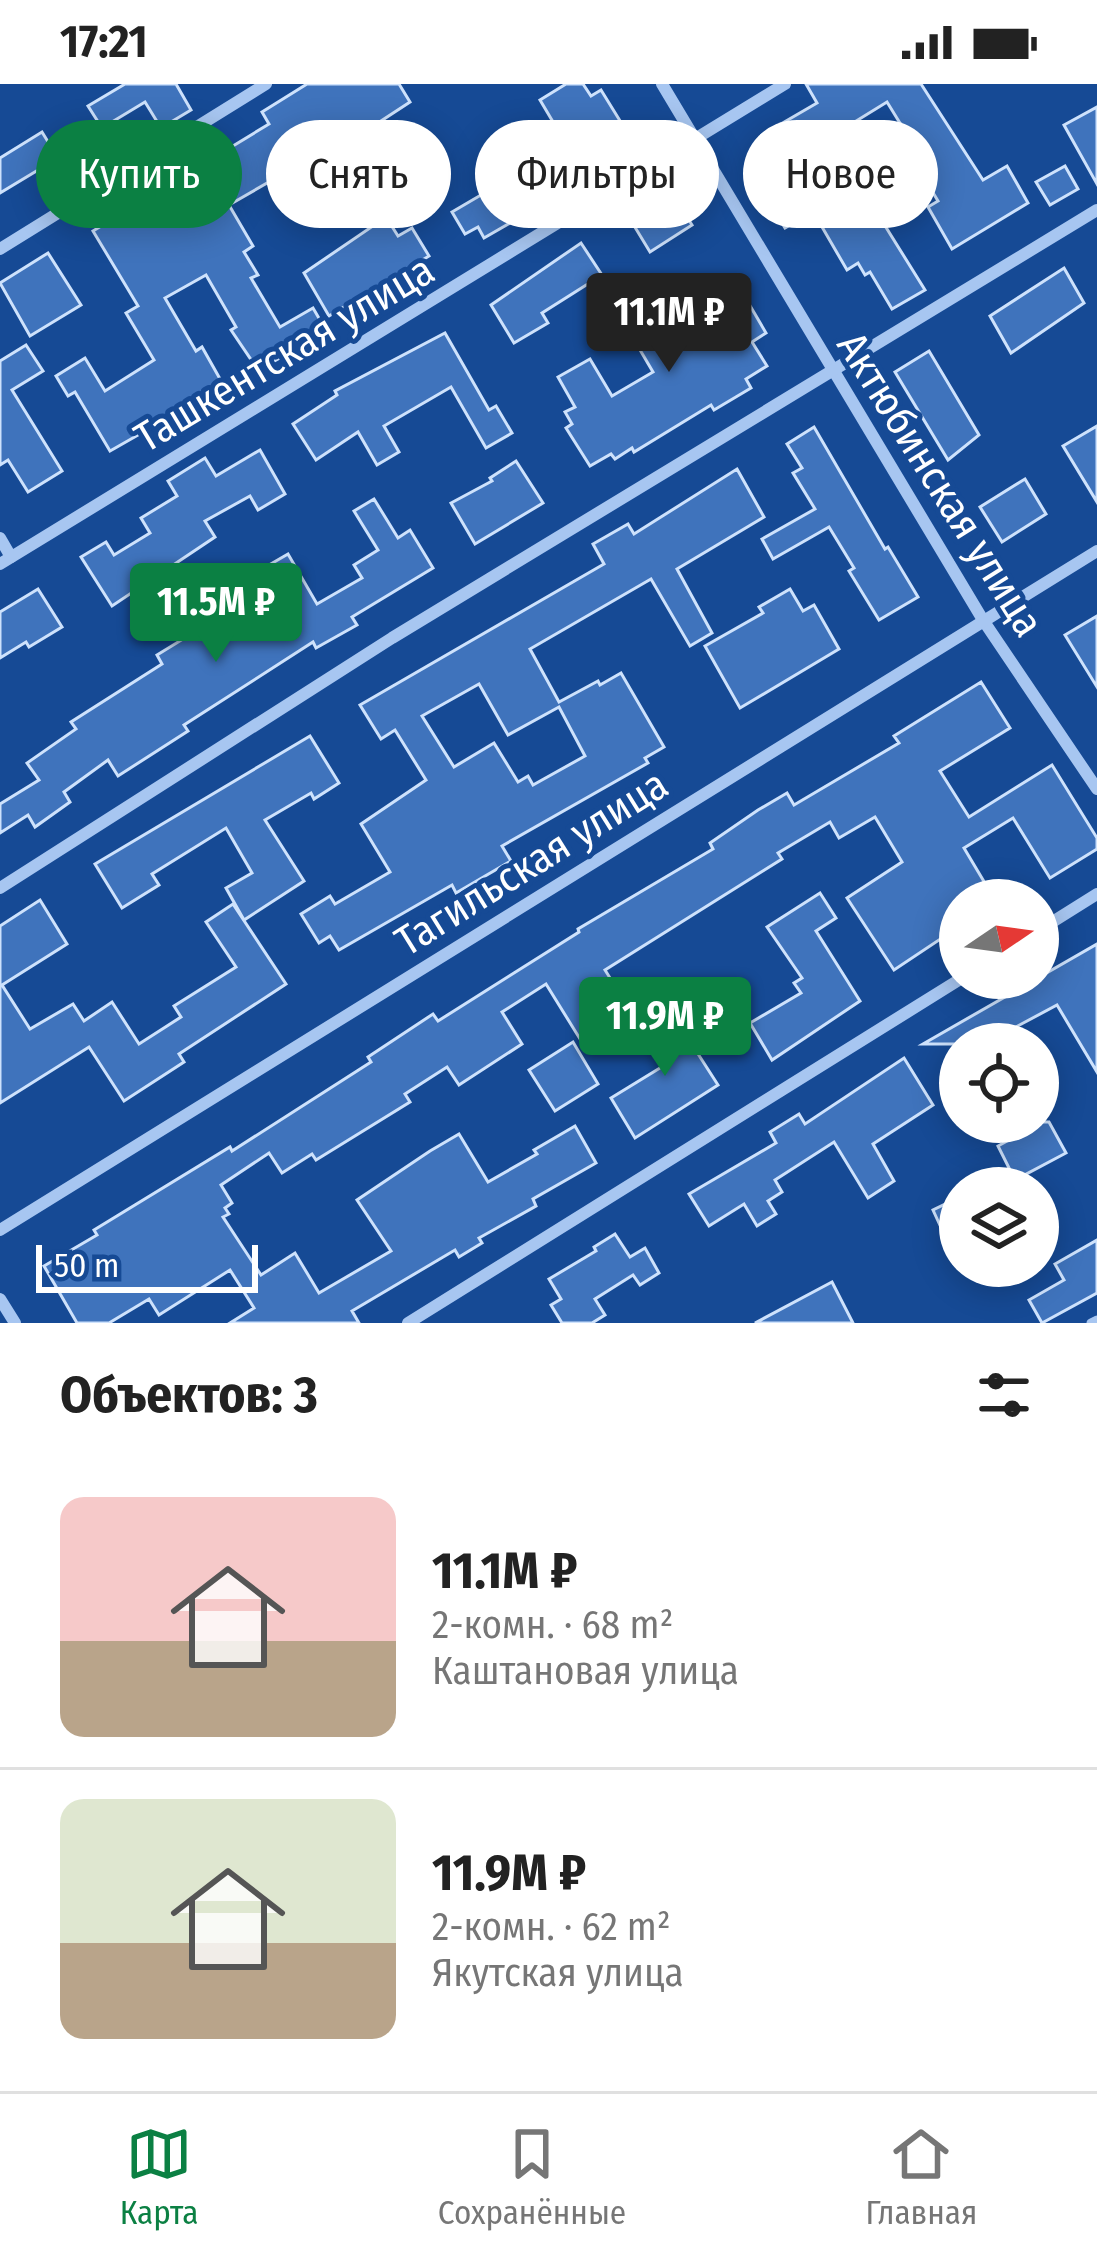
<!DOCTYPE html>
<html lang="ru">
<meta charset="utf-8">
<style>
:root{--surface:#fff;--page:#f2f2f2;--text:#222;--muted:#767676;--line:#e0e0e0;--accent:#0b8043}
body{margin:0;font-family:"Fira Sans Condensed",sans-serif;background:var(--page);color:var(--text);height:100vh;display:flex;flex-direction:column;font-size:45px;white-space:nowrap}
*{box-sizing:border-box;margin:0}
p{font-size:39px;color:var(--muted)}
.icon{flex:none;width:66px;height:66px;fill:none;stroke:currentColor;stroke-width:2;stroke-linecap:round;stroke-linejoin:round}
.map{position:relative;height:1239px;overflow:hidden}
.drawer{display:flex;flex-direction:column;background:var(--surface);flex:1}
.drawer>*{flex:none}
.guide{position:absolute;left:36px;top:36px;width:1026px;height:108px;display:flex;gap:24px}
.needle{width:78px;rotate:77deg}
.buttons{position:absolute;left:939px;top:795px;display:grid;gap:24px}
.buttons a{display:grid;place-items:center;width:120px;height:120px;border-radius:50%;background:var(--surface);box-shadow:0 6px 30px #0003;font-size:60px}
.scale{position:absolute;left:36px;bottom:30px;width:222px;box-sizing:border-box;padding-left:12px;border:6px solid #fff;border-top:0;font-size:33px;line-height:42px;white-space:nowrap;color:#fff;-webkit-text-stroke:9px #164a95;paint-order:stroke}
.price{position:absolute;translate:-50% -102px;padding:0 27px;border-radius:12px;background:var(--accent);color:#fff;font-size:39px;line-height:78px;filter:drop-shadow(0 3px 6px #0008)}
.price::after{content:'';position:absolute;left:50%;top:72px;width:36px;height:27px;margin-left:-18px;background:inherit;clip-path:polygon(0 0,100% 0,50% 100%)}
.price.active{background:#222;color:#fff}
ul{padding:0;list-style:none}
li{display:flex;align-items:center;gap:36px;height:300px;padding:0 60px}
li+li{border-top:3px solid var(--line)}
li span{display:grid;place-items:center;flex:none;width:336px;height:240px;border-radius:24px;color:#555}
li>.icon{margin-inline-start:auto}
span .icon{width:144px;height:144px;fill:#fffc;stroke-width:1}
li b{font-size:51px}
h2{display:flex;justify-content:space-between;align-items:center;height:144px;padding:0 60px;font-size:51px}
.pill{padding:0 42px;border-radius:54px;background:var(--surface);box-shadow:0 6px 30px #0003;font-size:42px;line-height:108px}
.pill.active{background:var(--accent);color:#fff}
.status{display:flex;justify-content:space-between;align-items:center;height:84px;padding:0 60px;background:var(--surface);direction:ltr}
.status svg{height:33px;fill:currentColor}
.tabs{display:flex;justify-content:space-around;align-items:center;height:168px;border-top:3px solid var(--line);background:var(--surface);font-size:33px;color:var(--muted)}
.tabs a{display:grid;justify-items:center;gap:6px}
.tabs .active{color:var(--accent)}
.map>svg:first-child{display:block}
</style>
<div class="status"><b>17:21</b><svg viewBox="0 0 49 12"><path d="M0 12V9h3v3zM5 12V6h3v6zM10 12V3h3v9zM15 12V0h3v12zM26 1h20v11H26zM47 4h2v5h-2z"/></svg></div>
<div class="map">
<svg width="1097" height="1239" viewBox="0 0 1097 1239">
<rect width="100%" height="100%" fill="#164a95"/>
<!-- building -->
<g fill="#3f73bc" stroke="#cee2fc" stroke-width="3" fill-rule="evenodd">
<polygon points="125,0 176,0 191,26 161,44 145,18 102,44 88,22"/>
<polygon points="307,0 399,0 410,18 355,54 375,86 332,112 335,116 314,129 288,87 229,121 253,162 244,168 258,191 251,194 280,243 313,224 327,248 258,286 231,246 236,243 206,191 165,214 196,267 202,263 224,302 110,367 75,308 68,312 56,292 85,274 105,307 154,276 126,229 138,222 93,147 269,40 262,28"/>
<polygon points="566,0 583,0 591,12 601,6 630,53 581,84 576,76 509,116 492,88 559,48 540,16"/>
<polygon points="806,0 921,0 983,96 1007,82 1028,119 952,165 928,123 938,117 920,87 927,83 887,18 840,47 846,57 786,92 762,51 817,19"/>
<polygon points="1097,23 1097,100 1064,41"/>
<polygon points="42,48 58,74 0,109 0,74"/>
<polygon points="1065,82 1078,105 1050,121 1036,98"/>
<polygon points="498,101 517,135 484,154 478,143 465,150 452,128"/>
<polygon points="797,105 811,129 785,144 771,121"/>
<polygon points="864,108 925,206 892,225 870,188 865,191 858,179 847,186 818,136"/>
<polygon points="672,109 692,141 650,168 630,135"/>
<polygon points="386,133 398,152 412,144 429,172 329,232 304,189"/>
<polygon points="581,159 602,191 542,229 548,239 514,259 491,221"/>
<polygon points="48,169 81,221 30,252 0,199"/>
<polygon points="1064,184 1084,219 1011,269 990,232"/>
<polygon points="732,191 766,249 752,258 767,282 746,295 751,304 714,326 711,321 634,368 632,364 615,375 611,370 590,382 566,344 572,340 565,328 575,323 558,293 590,275 612,312 653,288 633,254"/>
<polygon points="445,249 489,326 496,322 512,349 486,364 451,303 384,342 399,368 377,381 358,348 316,376 293,340 337,311 335,307"/>
<polygon points="26,261 43,287 12,306 62,387 28,408 8,376 0,381 0,277"/>
<polygon points="929,267 979,351 948,376 895,288"/>
<polygon points="1097,342 1097,418 1063,362"/>
<polygon points="814,343 885,465 888,463 918,513 879,536 849,487 854,484 829,443 773,475 762,455 815,425 793,389 802,384 787,360"/>
<polygon points="260,366 285,410 258,426 250,412 205,437 215,453 112,522 81,473 106,458 114,471 150,449 141,434 177,412 168,397 205,374 216,392"/>
<polygon points="516,377 543,419 475,460 451,419 492,397 490,394"/>
<path d="M737,385L764,433L677,485L712,549L690,562L651,495L530,565L559,618L598,597L600,601L621,589L664,663L645,674L648,679L502,762L511,777L456,809L452,801L339,866L330,852L319,859L301,830L330,812L335,820L390,788L361,740L426,696L395,646L381,655L360,621L604,480L593,460L628,440L634,450ZM479,600L508,651L559,623L585,672L533,701L528,692L518,698L494,659L454,683L422,632Z"/>
<polygon points="1025,395 1046,430 1002,458 980,423"/>
<polygon points="374,415 398,454 410,446 433,484 352,533 357,541 316,564 313,558 184,641 188,647 118,692 108,676 64,708 70,718 35,743 28,731 0,749 0,720 39,696 27,679 76,645 71,638 162,580 157,571 214,536 204,519 288,470 317,520 362,494 354,481 378,466 354,427"/>
<polygon points="38,505 62,543 29,563 26,558 0,574 0,528"/>
<polygon points="790,505 803,527 814,521 839,565 740,624 705,562 763,529 759,523"/>
<polygon points="1097,532 1097,603 1065,551"/>
<polygon points="981,598 1010,644 940,687 969,733 1052,681 1097,754 1097,765 1050,794 1013,734 964,764 995,816 960,816 960,842 894,886 847,814 902,778 875,733 839,754 830,738 778,769 782,775 605,886 634,932 585,963 546,900 502,928 522,960 459,1001 447,983 405,1010 410,1018 316,1076 312,1070 282,1089 269,1069 221,1101 232,1119 225,1124 229,1130 223,1133 261,1191 295,1169 319,1209 391,1167 357,1116 430,1067 459,1050 488,1098 537,1070 534,1066 575,1042 596,1079 533,1115 536,1122 479,1154 482,1159 459,1173 455,1166 352,1227 359,1239 230,1239 254,1224 230,1186 159,1231 149,1215 109,1239 77,1239 44,1182 97,1151 94,1146 230,1063 232,1067 371,978 368,973 433,930 438,937 579,848 578,845 713,765 710,759 758,726 787,709 794,721 899,659 894,652"/>
<polygon points="310,652 339,699 314,715 311,709 265,736 304,797 244,836 226,804 252,789 226,744 152,790 159,801 122,824 95,780"/>
<polygon points="820,809 836,834 816,847 860,917 772,976 750,939 801,909 794,899 802,894 767,843"/>
<polygon points="40,816 67,860 2,901 30,945 73,920 84,937 112,918 139,960 181,933 174,922 236,883 206,838 233,820 286,900 179,970 184,978 124,1017 89,963 0,1019 0,842"/>
<polygon points="1097,860 1097,988 1057,921 984,960 923,960"/>
<polygon points="666,920 718,1001 635,1054 611,1014 673,976 646,934"/>
<polygon points="573,958 598,1000 555,1027 529,986"/>
<polygon points="904,974 933,1021 873,1060 894,1097 868,1114 834,1058 775,1096 782,1108 768,1117 776,1130 757,1142 744,1120 709,1142 689,1110 776,1059 770,1048 799,1030 805,1040"/>
<polygon points="1011,1038 1049,1038 1066,1069 1015,1096 998,1062 1018,1051"/>
<polygon points="960,1113 960,1185 933,1126"/>
<polygon points="615,1150 630,1173 645,1164 659,1189 640,1201 633,1191 595,1215 605,1231 592,1239 562,1239 551,1221 561,1215 549,1195 596,1167 594,1163"/>
<polygon points="1097,1156 1097,1209 1042,1239 1029,1216 1064,1196 1055,1180"/>
<polygon points="832,1198 853,1239 755,1239"/>
</g>
<g fill="none" stroke-linecap="round" stroke-linejoin="round">
<!-- lane -->
<polyline stroke="#a7c6f1" stroke-width="9" points="1091,1239 1097,1236"/>
<!-- street -->
<g stroke="#a7c6f1" stroke-width="12">
<polyline points="662,0 983,536 1097,705"/>
<polyline points="0,165 266,0"/>
<polyline points="0,454 11,473"/>
<polyline points="0,480 785,0"/>
<polyline points="0,804 392,554 1097,126"/>
<polyline points="1038,847 1097,810"/>
<polyline points="0,1146 1097,467"/>
<polyline points="0,1215 15,1239"/>
<polyline points="408,1239 962,894"/>
</g>
</g>
<g text-anchor="middle" stroke-width="10" stroke-linejoin="round" paint-order="stroke">
<!-- street labels -->
<g font-size="42" fill="#fff" stroke="#164a95">
<text transform="translate(284 269) rotate(-31)" y="15">Ташкентская улица</text>
<text transform="translate(941 400) rotate(58)" y="15">Актюбинская улица</text>
<text transform="translate(531 778) rotate(-32)" y="15">Тагильская улица</text>
</g>
</g>
</svg>
<div class="buttons">
<a><svg class="needle" viewBox="-14 -14 28 28"><path d="M0-13l5 13h-10z" fill="#e53935"/><path d="M0 13l5-13h-10z" fill="#767676"/></svg></a>
<a><svg class="icon" aria-label="locate" viewBox="0 0 24 24"><circle cx="12" cy="12" r="6"/><path d="M12 2v4M12 18v4M2 12h4M18 12h4"/></svg></a>
<a><svg class="icon" aria-label="layers" viewBox="0 0 24 24"><path d="M12 4l9 5-9 5-9-5zM3 14l9 5 9-5"/></svg></a>
</div>
<div class="scale">50 m</div>
<b class="price active" style="left:669px;top:291px">11.1M ₽</b>
<b class="price" style="left:216px;top:581px">11.5M ₽</b>
<b class="price" style="left:665px;top:995px">11.9M ₽</b>
<div class="guide">
<a class="pill active">Купить</a>
<a class="pill">Снять</a>
<a class="pill">Фильтры</a>
<a class="pill">Новое</a>
</div>
</div>
<section class="drawer">
<h2>Объектов: 3<svg class="icon" aria-label="filters" viewBox="0 0 24 24"><path d="M4 7h16M4 17h16"/><circle cx="9" cy="7" r="2"/><circle cx="15" cy="17" r="2"/></svg></h2>
<ul>
<li><span style="background:linear-gradient(#f6c9c9 60%,#b9a48a 0)"><svg class="icon" aria-label="home" viewBox="0 0 24 24"><path d="M3 11l9-7 9 7M6 9v11h12V9"/></svg></span><div><b>11.1M ₽</b><p>2-комн. · 68 m²</p><p>Каштановая улица</p></div></li>
<li><span style="background:linear-gradient(#dfe7d0 60%,#b9a48a 0)"><svg class="icon" aria-label="home" viewBox="0 0 24 24"><path d="M3 11l9-7 9 7M6 9v11h12V9"/></svg></span><div><b>11.9M ₽</b><p>2-комн. · 62 m²</p><p>Якутская улица</p></div></li>
</ul>
</section>
<nav class="tabs">
<a class="active"><svg class="icon" aria-label="map" viewBox="0 0 24 24"><path d="M3 6l6-2 6 2 6-2v14l-6 2-6-2-6 2zM9 4v14M15 6v14"/></svg>Карта</a>
<a><svg class="icon" aria-label="saved" viewBox="0 0 24 24"><path d="M7 4h10v16l-5-4-5 4z"/></svg>Сохранённые</a>
<a><svg class="icon" aria-label="home" viewBox="0 0 24 24"><path d="M3 11l9-7 9 7M6 9v11h12V9"/></svg>Главная</a>
</nav>
